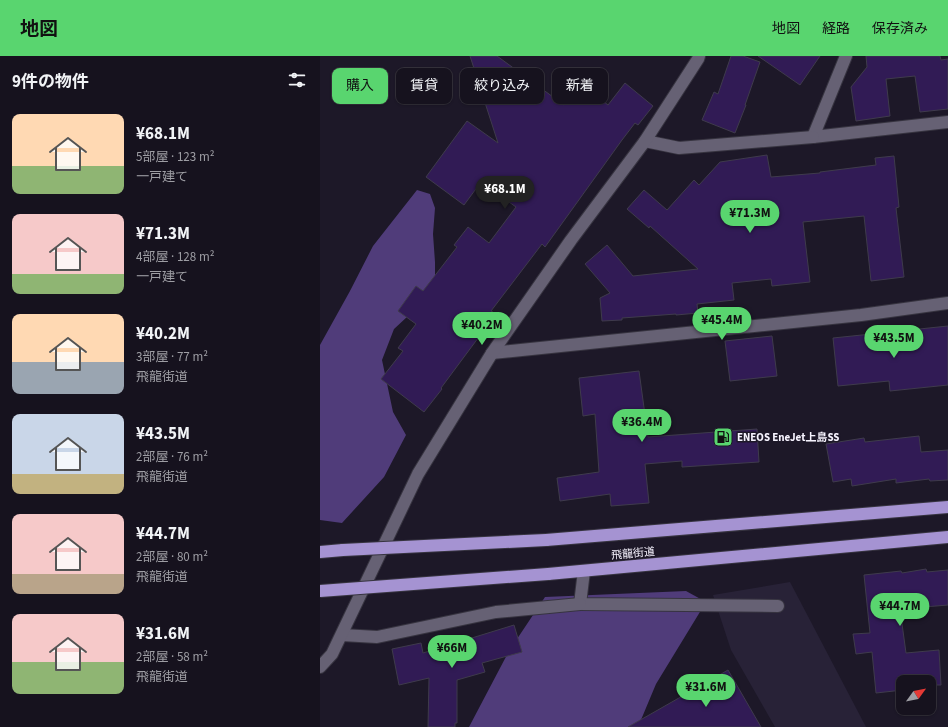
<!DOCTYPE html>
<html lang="ja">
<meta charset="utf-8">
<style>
:root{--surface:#16121e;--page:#23202b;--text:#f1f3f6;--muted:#9e9ea4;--line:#35323c;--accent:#59d56f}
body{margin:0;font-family:"Source Sans 3","Noto Sans JP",sans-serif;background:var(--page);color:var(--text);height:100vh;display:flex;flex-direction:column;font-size:15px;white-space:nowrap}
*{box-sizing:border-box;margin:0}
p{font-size:13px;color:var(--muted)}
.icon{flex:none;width:22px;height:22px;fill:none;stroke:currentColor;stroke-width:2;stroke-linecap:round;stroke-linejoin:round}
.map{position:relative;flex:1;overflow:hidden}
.sheet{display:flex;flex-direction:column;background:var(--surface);width:320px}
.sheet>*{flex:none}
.guide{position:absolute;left:12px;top:12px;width:380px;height:36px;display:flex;gap:8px}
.needle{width:26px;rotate:57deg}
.controls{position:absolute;left:576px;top:619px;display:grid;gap:8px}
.controls a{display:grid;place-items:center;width:40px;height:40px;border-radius:8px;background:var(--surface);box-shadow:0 1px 3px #0004,0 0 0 1px var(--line);font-size:20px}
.price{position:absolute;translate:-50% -34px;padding:0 9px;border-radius:14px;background:var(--accent);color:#111;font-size:13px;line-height:26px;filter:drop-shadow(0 1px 2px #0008)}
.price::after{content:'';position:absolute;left:50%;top:24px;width:12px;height:9px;margin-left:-6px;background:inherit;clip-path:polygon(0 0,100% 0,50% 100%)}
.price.on{background:#222;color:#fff}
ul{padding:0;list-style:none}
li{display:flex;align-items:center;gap:12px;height:100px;padding:0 12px}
li span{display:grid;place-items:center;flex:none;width:112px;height:80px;border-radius:8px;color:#555}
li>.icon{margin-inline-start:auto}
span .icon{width:48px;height:48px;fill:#fffc;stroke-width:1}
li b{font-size:17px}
h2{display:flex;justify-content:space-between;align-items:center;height:48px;padding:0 12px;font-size:17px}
.tag{padding:0 14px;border-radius:8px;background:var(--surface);box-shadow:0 1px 3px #0004,0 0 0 1px var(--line);font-size:14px;line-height:36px}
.tag.on{background:var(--accent);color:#111}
header{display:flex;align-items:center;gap:24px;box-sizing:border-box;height:56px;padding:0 20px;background:var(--accent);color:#111}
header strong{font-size:19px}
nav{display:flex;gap:22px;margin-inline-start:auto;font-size:14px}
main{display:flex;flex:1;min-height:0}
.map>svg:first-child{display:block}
</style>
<header>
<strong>地図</strong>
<nav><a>地図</a><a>経路</a><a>保存済み</a></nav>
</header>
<main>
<section class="sheet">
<h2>9件の物件<svg class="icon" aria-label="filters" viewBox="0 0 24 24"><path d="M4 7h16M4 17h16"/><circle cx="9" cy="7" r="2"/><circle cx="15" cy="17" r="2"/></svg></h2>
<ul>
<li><span style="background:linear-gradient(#ffd9b3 65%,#8fb573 0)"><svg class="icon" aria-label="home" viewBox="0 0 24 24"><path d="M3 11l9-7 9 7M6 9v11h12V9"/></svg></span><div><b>¥68.1M</b><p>5部屋 · 123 m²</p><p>一戸建て</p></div></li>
<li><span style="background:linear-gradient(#f6c9c9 75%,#8fb573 0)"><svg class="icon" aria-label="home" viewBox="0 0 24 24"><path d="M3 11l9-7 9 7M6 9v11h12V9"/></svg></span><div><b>¥71.3M</b><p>4部屋 · 128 m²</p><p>一戸建て</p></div></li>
<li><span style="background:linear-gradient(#ffd9b3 60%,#9aa5b1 0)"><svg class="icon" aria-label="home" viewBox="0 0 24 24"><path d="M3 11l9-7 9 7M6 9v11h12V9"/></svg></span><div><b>¥40.2M</b><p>3部屋 · 77 m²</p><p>飛龍街道</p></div></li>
<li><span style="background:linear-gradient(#c9d6e8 75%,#c2b280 0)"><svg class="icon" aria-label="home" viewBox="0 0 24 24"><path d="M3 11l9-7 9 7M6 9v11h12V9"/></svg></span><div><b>¥43.5M</b><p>2部屋 · 76 m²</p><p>飛龍街道</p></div></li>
<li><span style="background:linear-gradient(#f6c9c9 75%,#b9a48a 0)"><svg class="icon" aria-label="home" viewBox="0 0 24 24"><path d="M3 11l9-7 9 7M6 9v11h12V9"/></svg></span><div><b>¥44.7M</b><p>2部屋 · 80 m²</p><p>飛龍街道</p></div></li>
<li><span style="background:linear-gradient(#f6c9c9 60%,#8fb573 0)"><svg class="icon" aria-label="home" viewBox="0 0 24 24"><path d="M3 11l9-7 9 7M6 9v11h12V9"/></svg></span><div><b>¥31.6M</b><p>2部屋 · 58 m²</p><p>飛龍街道</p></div></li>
</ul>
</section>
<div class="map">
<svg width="628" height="671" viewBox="0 0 628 671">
<rect width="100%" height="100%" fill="#1d1828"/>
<!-- built -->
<polygon fill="#282237" points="470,526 546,671 455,671 411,594 393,539"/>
<!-- forest -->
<g fill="#503c7a">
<polygon points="97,134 110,138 115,152 113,178 115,206 115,235 74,273 62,304 73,356 86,379 64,421 22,467 0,464 0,289 30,235 53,190"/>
<polygon points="366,535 386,546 336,628 318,671 149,671 189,595 225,541"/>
</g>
<!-- building -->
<g fill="#311b55" stroke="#3f3b4c">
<polygon points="150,0 177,0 244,49 261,28 288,49 305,27 333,50 318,69 315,67 302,84 225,191 222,188 171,255 176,258 141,305 121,332 122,333 104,356 61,323 83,295 78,292 96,268 78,255 96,230 103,235 137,191 134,189 148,171 169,187 196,151 161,126 144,149 106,121 147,65 178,87"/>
<polygon points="411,0 423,0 440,6 425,49 426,49 415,77 382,64 394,36 398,38"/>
<polygon points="438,0 500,0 480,29"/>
<polygon points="546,0 620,0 621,4 628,3 628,53 600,56 595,20 566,23 570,60 536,65 531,31 547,11"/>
<polygon points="447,99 451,121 500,117 500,116 556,109 555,102 574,100 579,151 576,152 584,221 551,225 544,160 483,166 490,226 452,230 451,223 412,227 414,244 377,248 378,257 356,259 356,258 302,262 302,264 282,265 280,242 290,237 265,208 287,189 313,220 378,213 330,170 329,172 307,153 324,134 347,154 374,124 379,129 400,106"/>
<polygon points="628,270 628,329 570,335 569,325 518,330 513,282"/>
<polygon points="452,280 457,320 410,325 405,285"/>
<polygon points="319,315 328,381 437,373 439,406 362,411 362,405 325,408 329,447 291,450 290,438 240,445 237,422 279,416 275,358 263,360 259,322"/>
<polygon points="599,380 601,396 628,394 628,424 610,425 609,423 576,427 576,423 532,430 531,423 513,426 506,388 544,382 545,386"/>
<polygon points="606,513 607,516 628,514 628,549 580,553 586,597 619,594 621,629 616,629 616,632 609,632 609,626 583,626 583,634 556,637 552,596 536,598 533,578 550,577 544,519 581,515 582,517"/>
<polygon points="194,569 202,596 162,607 165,616 137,624 137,667 135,667 135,671 108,671 109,622 79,629 72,593 101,587 103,597"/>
<polygon points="408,614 441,671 308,671"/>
</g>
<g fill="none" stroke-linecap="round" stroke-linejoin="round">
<!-- minor casing -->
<g stroke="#373440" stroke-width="14">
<g id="minor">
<polyline points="526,0 493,81 628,66"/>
<polyline points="325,85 359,92 493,81"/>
<polyline points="172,297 541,259 628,247"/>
<polyline points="264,515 260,548 458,550"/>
<polyline points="22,579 57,581 176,556 260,548"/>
<polyline points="0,611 12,598 98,418 172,297 251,184 325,85 378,3 379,0"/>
</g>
</g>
<!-- highway casing -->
<g stroke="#373440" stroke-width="14">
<g id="highway">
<polyline points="226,484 628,451"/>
<polyline points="0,496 23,494"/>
<polyline points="228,518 628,481"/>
</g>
</g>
<!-- minor -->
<use href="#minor" stroke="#666174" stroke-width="12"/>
<!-- highway -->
<use href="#highway" stroke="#a593d2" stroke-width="12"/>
<!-- highway-bridge casing -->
<g stroke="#373440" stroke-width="14" stroke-linecap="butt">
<g id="highway-bridge">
<polyline points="23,494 226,484"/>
<polyline points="0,535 228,518"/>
</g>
</g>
<!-- highway-bridge -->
<use href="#highway-bridge" stroke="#a593d2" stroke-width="12"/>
</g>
<!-- icons -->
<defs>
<g id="fuel-square" transform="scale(1)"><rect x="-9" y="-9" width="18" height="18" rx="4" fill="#59d56f" stroke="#1d1828"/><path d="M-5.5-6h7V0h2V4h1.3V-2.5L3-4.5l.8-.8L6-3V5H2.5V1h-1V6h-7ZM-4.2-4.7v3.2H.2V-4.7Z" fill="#111"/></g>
</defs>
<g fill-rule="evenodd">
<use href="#fuel-square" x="403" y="381"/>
</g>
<g text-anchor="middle" stroke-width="3" stroke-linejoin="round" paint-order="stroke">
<!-- poi labels -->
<g font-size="11" font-weight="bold" fill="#f6f3fe" stroke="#1d1828" text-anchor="start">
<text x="417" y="385">ENEOS EneJet上島SS</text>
</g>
<!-- street labels -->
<g font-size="11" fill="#f6f3fe" stroke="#1d1828">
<text transform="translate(313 497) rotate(-5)" y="4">飛龍街道</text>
</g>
</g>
</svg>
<div class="controls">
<a><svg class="needle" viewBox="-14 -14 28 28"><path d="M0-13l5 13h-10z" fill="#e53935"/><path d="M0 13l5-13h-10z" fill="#9e9ea4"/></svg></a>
</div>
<b class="price on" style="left:185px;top:154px">¥68.1M</b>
<b class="price" style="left:430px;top:178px">¥71.3M</b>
<b class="price" style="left:402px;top:285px">¥45.4M</b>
<b class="price" style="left:162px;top:290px">¥40.2M</b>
<b class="price" style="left:574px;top:303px">¥43.5M</b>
<b class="price" style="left:322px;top:387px">¥36.4M</b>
<b class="price" style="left:580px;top:571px">¥44.7M</b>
<b class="price" style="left:132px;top:613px">¥66M</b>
<b class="price" style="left:386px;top:652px">¥31.6M</b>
<div class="guide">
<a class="tag on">購入</a>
<a class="tag">賃貸</a>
<a class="tag">絞り込み</a>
<a class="tag">新着</a>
</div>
</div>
</main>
